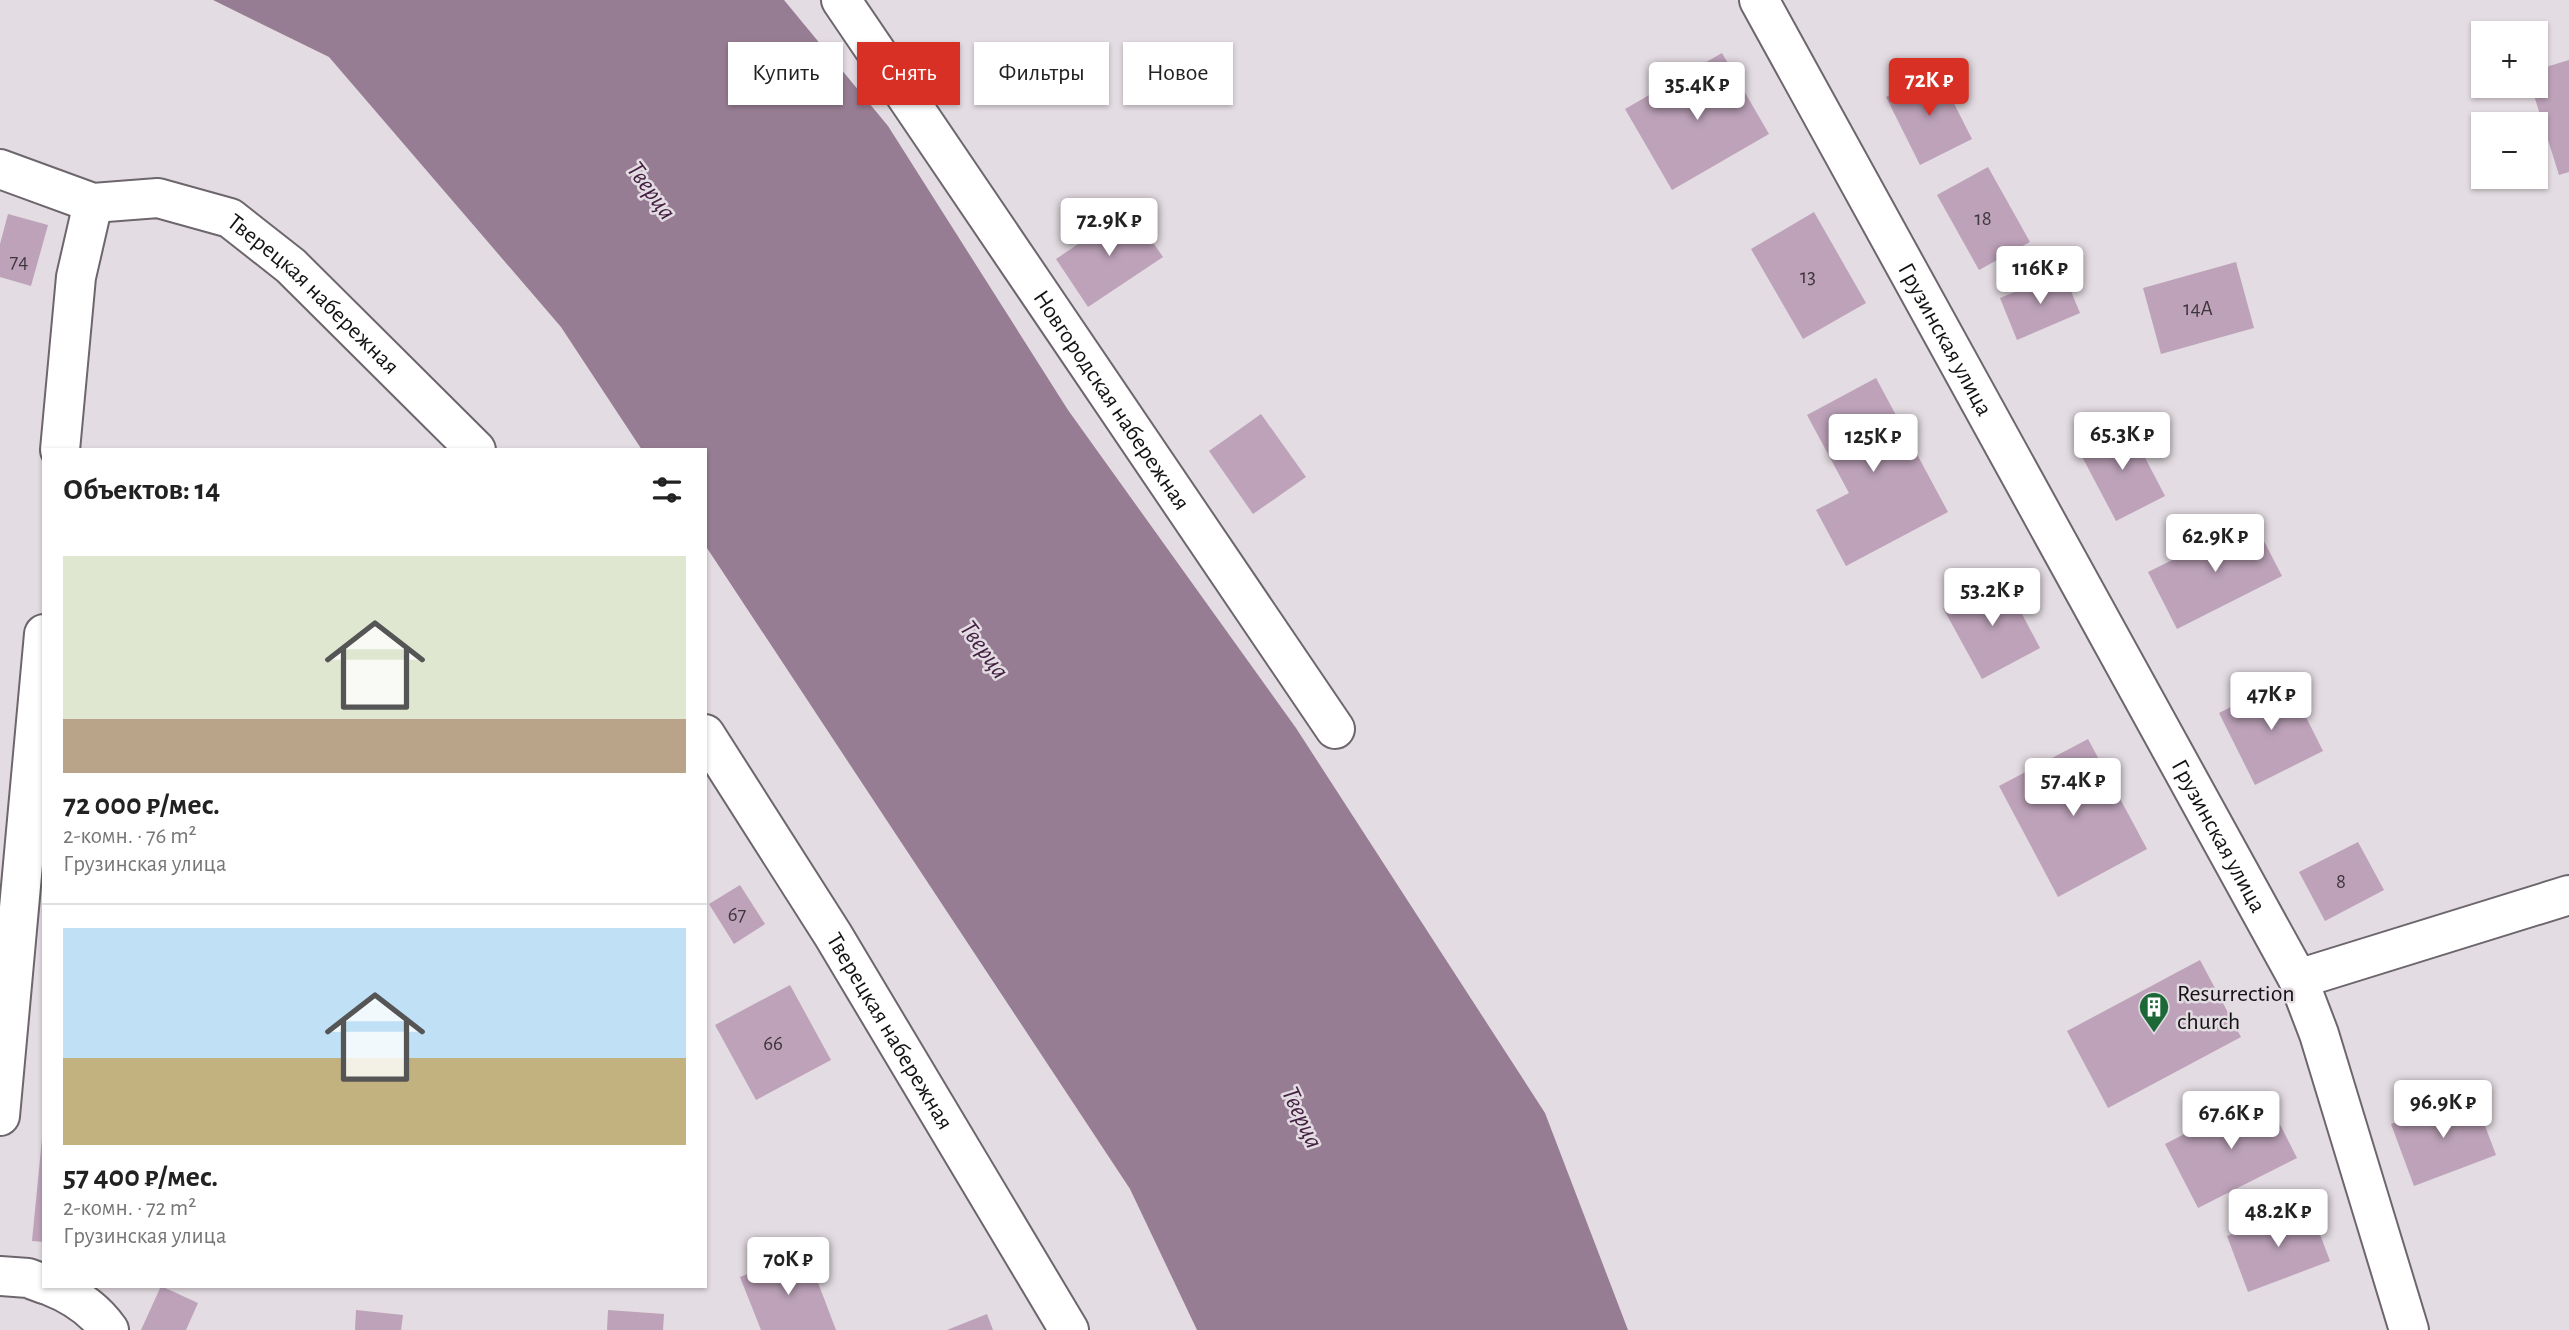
<!DOCTYPE html>
<html lang="ru">
<meta charset="utf-8">
<style>
:root{--surface:#fff;--page:#f6f6f6;--text:#222;--muted:#767676;--line:#e0e0e0;--accent:#d93025}
body{margin:0;font-family:"Alegreya Sans",sans-serif;background:var(--page);color:var(--text);height:100vh;display:flex;flex-direction:column;font-size:26px;white-space:nowrap}
*{box-sizing:border-box;margin:0}
p{font-size:23px;color:var(--muted)}
.icon{flex:none;width:38px;height:38px;fill:none;stroke:currentColor;stroke-width:2;stroke-linecap:round;stroke-linejoin:round}
.map{position:relative;flex:1;overflow:hidden}
.drawer{position:absolute;left:42px;top:448px;width:665px;height:840px;display:flex;flex-direction:column;background:var(--surface);border-radius:0px;box-shadow:0 2px 5px #0004}
.drawer>*{flex:none}
.guide{position:absolute;left:728px;top:42px;width:665px;height:63px;display:flex;gap:14px}
.tools{position:absolute;left:2471px;top:21px;display:grid;gap:14px}
.tools a{display:grid;place-items:center;width:77px;height:77px;border-radius:0px;background:var(--surface);box-shadow:0 2px 5px #0004;font-size:35px}
.price{position:absolute;translate:-50% -60px;padding:0 16px;border-radius:7px;background:#fff;color:#222;font-size:23px;line-height:46px;filter:drop-shadow(0 2px 4px #0008)}
.price::after{content:'';position:absolute;left:50%;top:42px;width:21px;height:16px;margin-left:-10px;background:inherit;clip-path:polygon(0 0,100% 0,50% 100%)}
.price.current{background:var(--accent);color:#fff}
ul{padding:0;list-style:none}
li{display:grid;align-content:center;gap:14px;height:371px;padding:0 21px}
li+li{border-top:2px solid var(--line)}
li span{display:grid;place-items:center;height:217px;border-radius:0px;color:#555}
li>.icon{margin-inline-start:auto}
span .icon{width:126px;height:126px;fill:#fffc;stroke-width:1}
li b{font-size:30px}
h2{display:flex;justify-content:space-between;align-items:center;height:84px;padding:0 21px;font-size:30px}
.tag{padding:0 24px;border-radius:0px;background:var(--surface);box-shadow:0 2px 5px #0004;font-size:24px;line-height:63px}
.tag.current{background:var(--accent);color:#fff}
.map>svg:first-child{display:block}
</style>
<div class="map">
<svg width="2569" height="1330" viewBox="0 0 2569 1330">
<rect width="100%" height="100%" fill="#e3dce2"/>
<!-- water -->
<polygon fill="#977d93" points="213,0 784,0 888,126 1068,410 1296,728 1545,1113 1628,1330 1197,1330 1130,1189 705,545 705,450 642,450 561,327 329,57"/>
<!-- building -->
<g fill="#bda2b9">
<polygon points="1722,53 1769,134 1672,190 1625,109"/>
<polygon points="2569,60 2569,172 2559,175 2531,86 2536,86 2536,70"/>
<polygon points="1937,70 1972,139 1920,165 1886,97"/>
<polygon points="1988,167 2030,242 1979,270 1937,195"/>
<polygon points="1130,209 1163,257 1088,307 1056,259"/>
<polygon points="1814,212 1866,303 1803,339 1751,249"/>
<polygon points="8,214 48,225 31,286 0,277 0,244"/>
<polygon points="2236,262 2254,328 2161,354 2143,288"/>
<polygon points="2063,272 2080,313 2017,340 2000,298"/>
<polygon points="1876,378 1948,512 1846,566 1816,510 1849,493 1807,415"/>
<polygon points="1261,414 1306,477 1253,514 1209,451"/>
<polygon points="2127,423 2165,496 2116,521 2078,449"/>
<polygon points="2253,520 2282,576 2177,629 2148,572"/>
<polygon points="2002,576 2040,648 1982,679 1943,608"/>
<polygon points="2287,679 2323,751 2255,785 2219,713"/>
<polygon points="2088,739 2147,849 2058,897 1999,786"/>
<polygon points="2358,842 2384,890 2325,921 2299,872"/>
<polygon points="740,885 765,924 734,944 709,904"/>
<polygon points="2200,960 2241,1037 2108,1108 2067,1031"/>
<polygon points="790,985 831,1060 756,1100 715,1025"/>
<polygon points="2264,1093 2297,1158 2198,1208 2165,1144"/>
<polygon points="2473,1094 2496,1155 2414,1186 2391,1124"/>
<polygon points="42,1139 44,1139 44,1242 32,1241"/>
<polygon points="2309,1205 2330,1261 2248,1292 2227,1236"/>
<polygon points="806,1251 836,1330 761,1330 740,1277"/>
<polygon points="161,1286 198,1303 186,1330 141,1330"/>
<polygon points="356,1310 403,1315 401,1330 355,1330"/>
<polygon points="608,1310 664,1314 663,1330 607,1330"/>
<polygon points="987,1314 993,1330 947,1330"/>
</g>
<g fill="none" stroke-linecap="round" stroke-linejoin="round">
<!-- minor casing -->
<g stroke="#6d666c" stroke-width="42">
<g id="minor">
<path id="s1" d="M841,0L1335,729"/>
<path id="s2" d="M1759,0L2298,979L2319,1034L2409,1330"/>
<path id="s3" d="M0,169L93,203L158,198L230,218L291,266L476,450"/>
<polyline points="60,450 76,277 93,203"/>
<path id="s4" d="M705,734L833,935L1069,1330"/>
<polyline points="2298,979 2569,895"/>
<polyline points="0,1116 44,634"/>
<polyline points="0,1276 28,1278 44,1284"/>
<path d="M50,1286C73,1295 95,1310 109,1330"/>
</g>
</g>
<!-- minor -->
<use href="#minor" stroke="#fff" stroke-width="38"/>
</g>
<!-- icons -->
<defs>
<g id="building-pin" transform="scale(1.575)"><path d="M0 17L-7.5 6A9.5 9.5 0 1 1 7.5 6Z" fill="#1c6937" stroke="#e3dce2"/><path d="M-4-6H4V6H1V3H-1V6H-4ZM-2.5-4.3h1.7v1.8h-1.7ZM.8-4.3h1.7v1.8H.8ZM-2.5-1h1.7V.8h-1.7ZM.8-1h1.7V.8H.8Z" fill="#fff"/></g>
</defs>
<g fill-rule="evenodd">
<use href="#building-pin" x="2154" y="1007"/>
</g>
<g text-anchor="middle" stroke-width="5" stroke-linejoin="round" paint-order="stroke">
<!-- number labels -->
<g font-size="21" fill="#3f363d">
<text x="1983" y="225">18</text>
<text x="19" y="268">74</text>
<text x="1808" y="283">13</text>
<text x="2198" y="315">14А</text>
<text x="2341" y="888">8</text>
<text x="737" y="921">67</text>
<text x="773" y="1050">66</text>
</g>
<!-- street labels -->
<g font-size="24" fill="#151214" stroke="#e3dce2">
<text dy="8" stroke="none"><textPath href="#s3" startOffset="352">Тверецкая набережная</textPath></text>
<text dy="8" stroke="none"><textPath href="#s2" startOffset="387">Грузинская улица</textPath></text>
<text dy="8" stroke="none"><textPath href="#s1" startOffset="483">Новгородская набережная</textPath></text>
<text dy="8" stroke="none"><textPath href="#s2" startOffset="954">Грузинская улица</textPath></text>
<text dy="8" stroke="none"><textPath href="#s4" startOffset="350">Тверецкая набережная</textPath></text>
</g>
<!-- poi labels -->
<g font-size="24" fill="#151214" stroke="#e3dce2" text-anchor="start">
<text x="2177" y="1001">Resurrection<tspan x="2177" dy="28">church</tspan></text>
</g>
<!-- water labels -->
<g font-size="26" font-style="italic" fill="#431e40" stroke="#e3dce2">
<text transform="translate(652 190) rotate(54)" y="9">Тверца</text>
<text transform="translate(985 649) rotate(54)" y="9">Тверца</text>
<text transform="translate(1303 1117) rotate(65)" y="9">Тверца</text>
</g>
</g>
</svg>
<div class="tools">
<a>+</a>
<a>−</a>
</div>
<b class="price current" style="left:1929px;top:118px">72K ₽</b>
<b class="price" style="left:1697px;top:122px">35.4K ₽</b>
<b class="price" style="left:1109px;top:258px">72.9K ₽</b>
<b class="price" style="left:2040px;top:306px">116K ₽</b>
<b class="price" style="left:2122px;top:472px">65.3K ₽</b>
<b class="price" style="left:1873px;top:474px">125K ₽</b>
<b class="price" style="left:2215px;top:574px">62.9K ₽</b>
<b class="price" style="left:1992px;top:628px">53.2K ₽</b>
<b class="price" style="left:2271px;top:732px">47K ₽</b>
<b class="price" style="left:2073px;top:818px">57.4K ₽</b>
<b class="price" style="left:2443px;top:1140px">96.9K ₽</b>
<b class="price" style="left:2231px;top:1151px">67.6K ₽</b>
<b class="price" style="left:2278px;top:1249px">48.2K ₽</b>
<b class="price" style="left:788px;top:1297px">70K ₽</b>
<div class="guide">
<a class="tag">Купить</a>
<a class="tag current">Снять</a>
<a class="tag">Фильтры</a>
<a class="tag">Новое</a>
</div>
<section class="drawer">
<h2>Объектов: 14<svg class="icon" aria-label="filters" viewBox="0 0 24 24"><path d="M4 7h16M4 17h16"/><circle cx="9" cy="7" r="2"/><circle cx="15" cy="17" r="2"/></svg></h2>
<ul>
<li><span style="background:linear-gradient(#dfe7d0 75%,#b9a48a 0)"><svg class="icon" aria-label="home" viewBox="0 0 24 24"><path d="M3 11l9-7 9 7M6 9v11h12V9"/></svg></span><div><b>72 000 ₽/мес.</b><p>2-комн. · 76 m²</p><p>Грузинская улица</p></div></li>
<li><span style="background:linear-gradient(#bfe0f5 60%,#c2b280 0)"><svg class="icon" aria-label="home" viewBox="0 0 24 24"><path d="M3 11l9-7 9 7M6 9v11h12V9"/></svg></span><div><b>57 400 ₽/мес.</b><p>2-комн. · 72 m²</p><p>Грузинская улица</p></div></li>
</ul>
</section>
</div>
